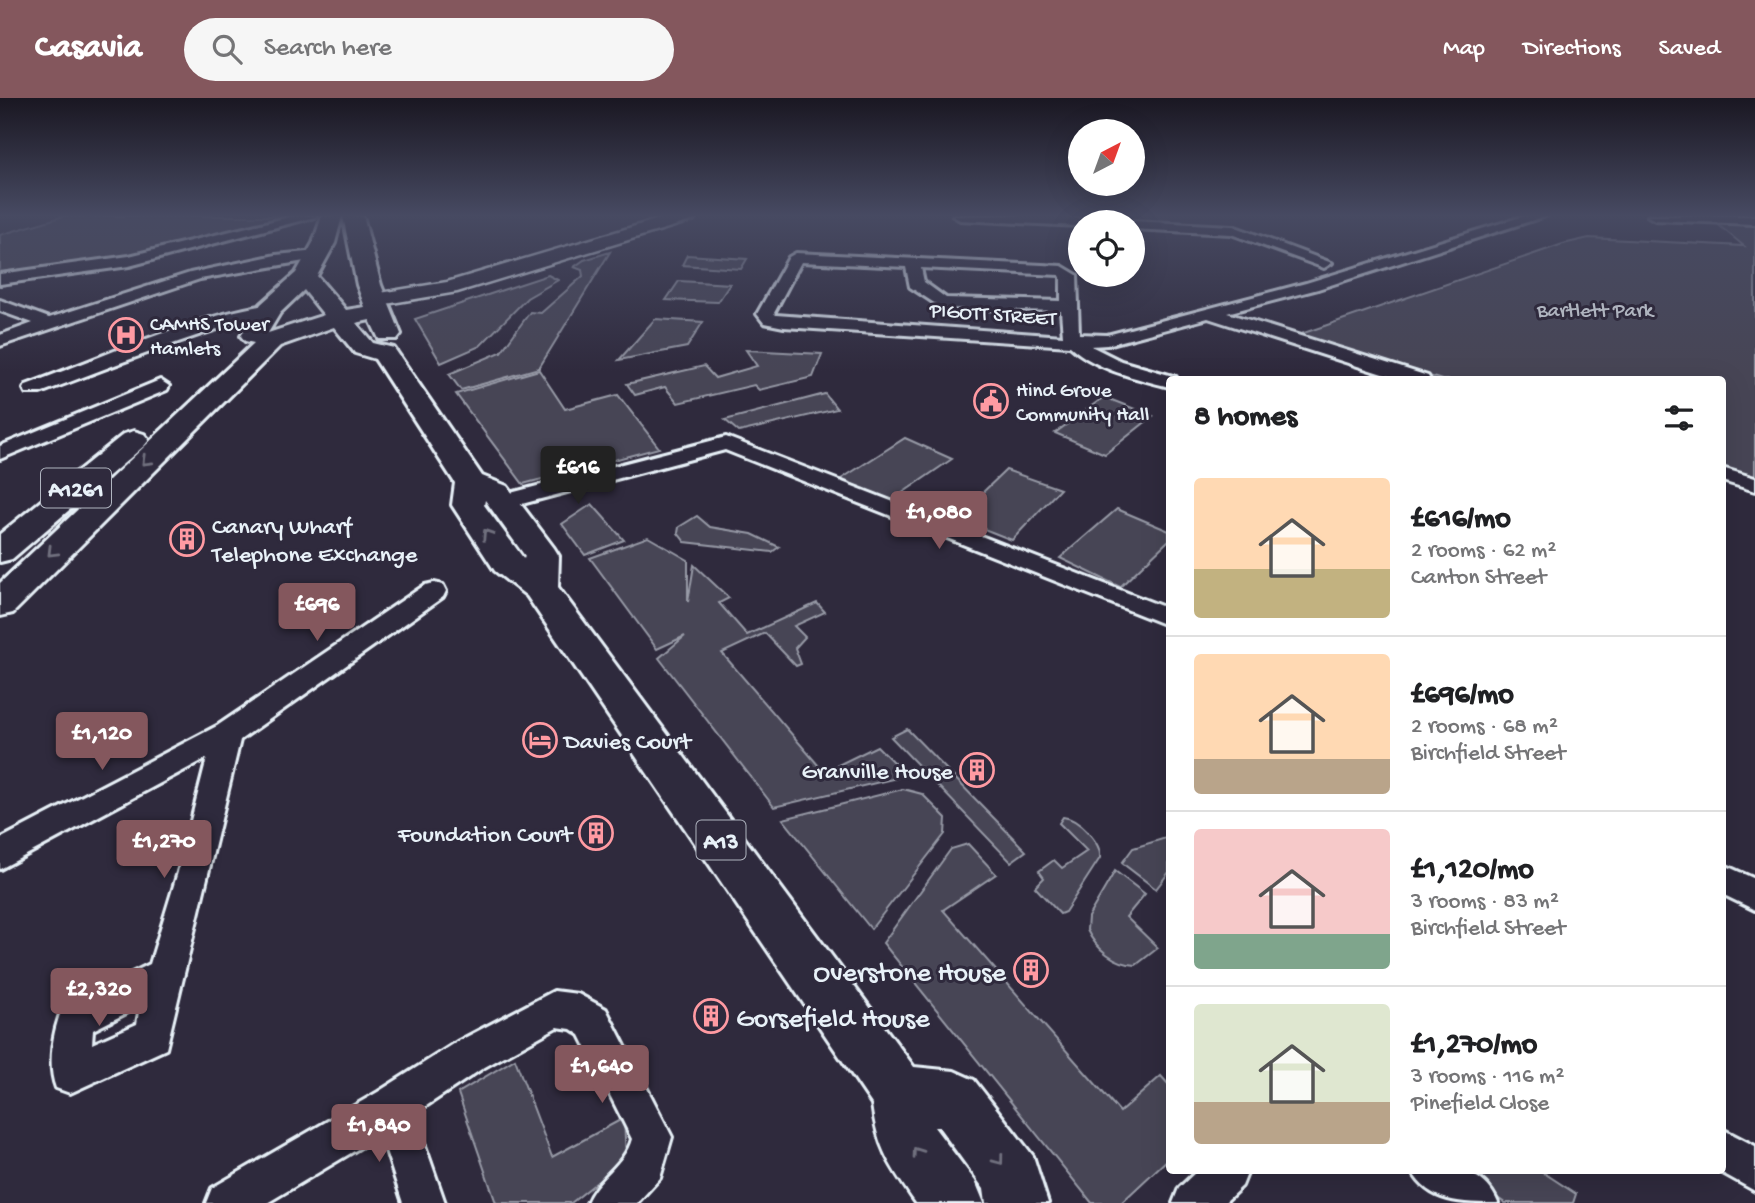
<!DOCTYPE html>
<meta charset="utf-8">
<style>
:root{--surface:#fff;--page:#f6f6f6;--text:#202124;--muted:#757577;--line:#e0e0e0;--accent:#84575d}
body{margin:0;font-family:"Gochi Hand",sans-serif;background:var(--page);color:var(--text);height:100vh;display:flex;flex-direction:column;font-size:26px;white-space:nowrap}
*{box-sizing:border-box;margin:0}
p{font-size:23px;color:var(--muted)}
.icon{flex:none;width:38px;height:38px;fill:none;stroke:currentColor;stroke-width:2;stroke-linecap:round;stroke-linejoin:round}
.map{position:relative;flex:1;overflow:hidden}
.panel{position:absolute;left:1166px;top:278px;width:560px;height:798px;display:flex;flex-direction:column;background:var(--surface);border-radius:7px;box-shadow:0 7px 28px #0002}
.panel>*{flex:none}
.needle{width:46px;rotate:41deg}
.tools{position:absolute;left:1068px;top:21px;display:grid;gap:14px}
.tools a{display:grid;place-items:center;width:77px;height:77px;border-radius:50%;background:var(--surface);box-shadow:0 7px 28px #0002;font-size:35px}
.price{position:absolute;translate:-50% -60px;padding:0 16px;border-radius:7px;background:var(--accent);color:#fff;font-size:23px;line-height:46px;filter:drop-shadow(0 2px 4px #0008)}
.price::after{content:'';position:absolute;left:50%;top:42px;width:21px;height:16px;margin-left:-10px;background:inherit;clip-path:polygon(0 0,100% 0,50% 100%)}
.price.on{background:#222;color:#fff}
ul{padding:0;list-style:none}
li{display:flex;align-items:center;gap:21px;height:175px;padding:0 28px}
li+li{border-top:2px solid var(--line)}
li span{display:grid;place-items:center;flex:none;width:196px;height:140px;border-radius:7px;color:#555}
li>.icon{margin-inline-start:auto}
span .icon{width:84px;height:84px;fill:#fffc;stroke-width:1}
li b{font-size:30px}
h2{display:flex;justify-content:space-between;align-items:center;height:84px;padding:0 28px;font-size:30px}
header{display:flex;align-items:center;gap:42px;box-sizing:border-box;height:98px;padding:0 35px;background:var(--accent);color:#fff}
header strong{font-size:33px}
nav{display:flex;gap:38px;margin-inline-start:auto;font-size:24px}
.search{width:490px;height:63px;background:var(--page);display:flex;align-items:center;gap:18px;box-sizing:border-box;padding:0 24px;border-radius:38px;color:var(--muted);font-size:26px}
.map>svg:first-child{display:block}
</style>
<header>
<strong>Casavia</strong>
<div class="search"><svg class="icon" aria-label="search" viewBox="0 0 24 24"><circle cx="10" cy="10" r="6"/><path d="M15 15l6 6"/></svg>Search here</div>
<nav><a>Map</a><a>Directions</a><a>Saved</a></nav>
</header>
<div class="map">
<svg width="1755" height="1105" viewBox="0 0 1755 1105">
<rect width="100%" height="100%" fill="#2f2a3d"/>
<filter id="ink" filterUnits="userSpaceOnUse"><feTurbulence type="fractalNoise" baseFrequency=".0143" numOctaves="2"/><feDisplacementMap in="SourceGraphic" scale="14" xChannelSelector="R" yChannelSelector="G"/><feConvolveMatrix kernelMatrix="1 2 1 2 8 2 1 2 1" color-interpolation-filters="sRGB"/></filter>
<g filter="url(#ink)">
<!-- green -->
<g fill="#464455" stroke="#979aa6" stroke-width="2">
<polygon points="64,118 293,118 88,169 0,177 0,137"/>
<polygon points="1716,125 1755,127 1755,380 1722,369 1722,282 1442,282 1298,237 1563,146 1589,140 1744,148"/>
<polygon points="610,154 539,270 461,292 449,276 501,254 530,214 541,215 583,178 582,172 574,169 584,162"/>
<polygon points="687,157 747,161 741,171 682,167"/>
<polygon points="548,177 558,182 527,200 480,248 441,265 415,221"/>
<polygon points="679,183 730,186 718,204 666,202"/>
<polygon points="655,221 703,224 687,249 619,262"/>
<polygon points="746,252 822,256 813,279 759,292 754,287 678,305 665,289 635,297 627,286 704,268 715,280 757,268"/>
<polygon points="539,272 565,311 618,297 659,350 523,386 456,296"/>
<polygon points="825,296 837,311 739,334 725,322"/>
<polygon points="1104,299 1153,318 1105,356 1055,335"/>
<polygon points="905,340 952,361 889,404 841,381"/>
<polygon points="1006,372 1060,391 1012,442 956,420"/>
<polygon points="592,406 624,442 585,457 562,426"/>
<polygon points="1117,411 1169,433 1169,442 1120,489 1060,460"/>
<polygon points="697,418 710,429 752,436 779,449 772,454 685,444 678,435 679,429"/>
<polygon points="648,439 688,462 688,504 694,467 729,500 719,505 747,537 817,505 825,514 794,528 805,539 795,550 801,566 796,568 765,535 722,555 824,674 877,648 898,669 897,680 774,709 659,560 685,538 657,551 590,460"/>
<polygon points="907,631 1026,753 1011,764 891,639"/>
<polygon points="903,691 922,696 946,720 945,736 871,831 783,721"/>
<path d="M1063,719C1078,720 1102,745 1100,760L1065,814L1060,816L1035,789L1044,780L1039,773L1054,762L1062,770L1087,753L1059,725Z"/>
<polygon points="1169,739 1169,774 1156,791 1122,765 1133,750"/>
<polygon points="968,746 996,776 943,812 1120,1014 1161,978 1169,987 1169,1060 1121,1105 1092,1105 883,845 951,751"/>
<path d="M1115,773L1145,796L1126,819L1158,850L1136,867C1115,866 1096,851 1087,832L1088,819Z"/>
<polygon points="515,961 552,1059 624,1020 626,1061 571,1105 496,1105 458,995"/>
<polygon points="1485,1073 1541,1073 1576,1096 1573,1105 1505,1105 1480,1088"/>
</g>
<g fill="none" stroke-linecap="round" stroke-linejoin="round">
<!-- minor casing -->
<g stroke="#e8f1f8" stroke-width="6">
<g id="minor">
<polygon points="293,118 318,118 129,168 0,186 0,176 129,158"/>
<path d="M953,118C976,118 1075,114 1087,124H1080V128L960,122Z"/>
<path d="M1524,118H1546L1318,191L1227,215L1428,278L1430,282H1401L1208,220L1107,247L1091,248L1121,263L1176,279L1177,282H1169V289C1136,280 1096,272 1070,248L784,229L764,225L757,216L789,159L796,155L1062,168L1077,177L1079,236L1107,237L1306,185ZM801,164L906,169L910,189L942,210L1061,213L1063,238L776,217L774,215ZM921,170L1059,177L1061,179V203L946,200L924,184Z"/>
<polygon points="1648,118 1755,118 1755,126 1655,122"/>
<polygon points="1132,123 1233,128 1332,165 1324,170 1319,168 1231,136 1132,131 1132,124 1127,124"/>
<polygon points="317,153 322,154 322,160 200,181 0,248 0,237 33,225 0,213 0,202 49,220 190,175 276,157"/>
<path d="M270,206L276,208V214C195,235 118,266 40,295H26L24,291L26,287C103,259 190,219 270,206Z"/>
<polygon points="160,282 169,288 167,292 0,361 0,348"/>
<polygon points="726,339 1169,511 1169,528 725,352 503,411 492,404 495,399"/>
<polygon points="1722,370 1755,380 1755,393 1722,383"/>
<path d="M434,485L443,487L446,493L443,499L240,642L166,951L70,995L56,990C47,967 53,932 63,909L150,866L178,774L207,660L0,771V741L217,628L425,487ZM140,908L137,926L92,946L93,932Z"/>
<polygon points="1722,766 1755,781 1755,812 1722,796"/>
<path d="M554,893L578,896L606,911L672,1039L660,1080L637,1105H587C597,1080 625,1067 632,1041L580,937L571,931L557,929L483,970L414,1016L445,1105H403L381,1037L267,1105H206L212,1090L378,994L457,944Z"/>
<polygon points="1722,1031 1755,1048 1755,1093 1719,1073 1722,1073"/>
<polygon points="1197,1073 1248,1073 1242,1088 1224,1105 1173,1105 1179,1090"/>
<path d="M1412,1073C1448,1071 1482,1066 1498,1105C1462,1105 1429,1105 1412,1073Z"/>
</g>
</g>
<!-- major casing -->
<g stroke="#e8f1f8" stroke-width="5">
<polygon id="major" points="669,118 697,118 694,122 457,194 374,208 364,202 374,196 447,184"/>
</g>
<!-- highway casing -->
<g stroke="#e8f1f8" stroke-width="6">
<g id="highway">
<path d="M322,118H342L335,145L317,178L346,212L365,209L357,187L343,118H363L381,187L401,236L397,241H379L370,222L356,225L373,245L394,250L482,378L507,388L554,450L559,458L558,489L914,969L954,973L974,982L1033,1058L1048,1105H986L984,1091L939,1029H934L975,1083L984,1105H916C890,1067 878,1052 872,1006L527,498L495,473L452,407L455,385L375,261L355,255L334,229L280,248L13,515L0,518V485L254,245L245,243L241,238L261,206L296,175L313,145ZM304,192L324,217L268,235L280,215ZM485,402L525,458L524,461L484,407Z"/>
<polygon points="134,333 144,336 149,342 144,348 12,461 0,464 0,436 124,336"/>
</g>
</g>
<!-- minor -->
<use href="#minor" fill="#2f2a3d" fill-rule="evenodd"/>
<!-- major -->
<use href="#major" fill="#2f2a3d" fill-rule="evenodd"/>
<!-- highway -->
<use href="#highway" fill="#2f2a3d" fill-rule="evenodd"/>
</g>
<!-- one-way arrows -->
<defs><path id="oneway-chevron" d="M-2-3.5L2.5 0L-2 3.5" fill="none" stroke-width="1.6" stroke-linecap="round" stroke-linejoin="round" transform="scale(1.75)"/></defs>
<g stroke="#70707e">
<use href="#oneway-chevron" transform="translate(146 363) rotate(136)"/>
<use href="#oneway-chevron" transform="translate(487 436) rotate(-123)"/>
<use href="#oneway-chevron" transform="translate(52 454) rotate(135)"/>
<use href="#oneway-chevron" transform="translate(917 1054) rotate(-125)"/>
<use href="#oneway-chevron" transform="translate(999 1062) rotate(53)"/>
</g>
</g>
<!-- sky -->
<linearGradient id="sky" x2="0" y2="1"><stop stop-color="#1a1722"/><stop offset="0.43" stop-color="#474a62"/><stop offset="1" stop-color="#474a62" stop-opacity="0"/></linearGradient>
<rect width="1755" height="273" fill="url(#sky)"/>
<!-- icons -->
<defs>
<g id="hospital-ring" transform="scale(1.75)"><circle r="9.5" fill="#2f2a3d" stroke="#ff9aa2" stroke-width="1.5"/><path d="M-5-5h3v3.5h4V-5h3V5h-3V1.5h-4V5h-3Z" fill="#ff9aa2"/></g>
<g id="civic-ring" transform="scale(1.75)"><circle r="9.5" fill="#2f2a3d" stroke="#ff9aa2" stroke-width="1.5"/><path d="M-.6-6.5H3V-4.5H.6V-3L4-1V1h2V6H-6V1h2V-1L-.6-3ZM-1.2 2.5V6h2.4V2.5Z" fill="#ff9aa2"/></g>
<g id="building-ring" transform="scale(1.75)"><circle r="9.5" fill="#2f2a3d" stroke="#ff9aa2" stroke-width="1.5"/><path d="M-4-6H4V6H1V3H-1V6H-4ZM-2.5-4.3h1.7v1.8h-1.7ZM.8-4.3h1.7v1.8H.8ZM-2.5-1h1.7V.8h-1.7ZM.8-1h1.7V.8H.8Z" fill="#ff9aa2"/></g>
<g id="hotel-ring" transform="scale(1.75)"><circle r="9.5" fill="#2f2a3d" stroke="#ff9aa2" stroke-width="1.5"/><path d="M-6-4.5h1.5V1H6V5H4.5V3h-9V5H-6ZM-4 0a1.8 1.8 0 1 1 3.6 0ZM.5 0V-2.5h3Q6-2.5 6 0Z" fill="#ff9aa2"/></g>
</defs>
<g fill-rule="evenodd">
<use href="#hospital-ring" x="126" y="237"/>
<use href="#civic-ring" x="991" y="303"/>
<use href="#building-ring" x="187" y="441"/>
<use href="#hotel-ring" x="540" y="642"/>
<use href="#building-ring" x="977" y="672"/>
<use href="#building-ring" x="596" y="735"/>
<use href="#building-ring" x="1031" y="872"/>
<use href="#building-ring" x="711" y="918"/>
</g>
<g text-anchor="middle" stroke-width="6" stroke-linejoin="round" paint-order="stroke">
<!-- far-park labels -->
<g font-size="21" fill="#afb4bf" stroke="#2f2a3d">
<text x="1595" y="218">Bartlett Park</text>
</g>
<!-- far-street labels -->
<g font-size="21" fill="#e8f1f8" stroke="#2f2a3d">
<text transform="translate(993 215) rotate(4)" y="7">PIGOTT STREET</text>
</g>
<!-- far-poi labels -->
<g font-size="21" fill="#e8f1f8" stroke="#2f2a3d" text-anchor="start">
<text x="150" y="232">CAMHS Tower<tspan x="150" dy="24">Hamlets</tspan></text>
<text x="1016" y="298">Hind Grove<tspan x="1016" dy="24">Community Hall</tspan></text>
</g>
<!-- shield labels -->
<g fill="#2f2a3d" stroke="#b0b5c0" stroke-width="2">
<rect x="41" y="370.5" width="70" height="39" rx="5"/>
<rect x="696.5" y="722.5" width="49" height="39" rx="5"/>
</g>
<g font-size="23" font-weight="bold" fill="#e8f1f8">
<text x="76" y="398">A1261</text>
<text x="721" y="750">A13</text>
</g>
<!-- poi labels -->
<g font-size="24" fill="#e8f1f8" stroke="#2f2a3d" text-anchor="start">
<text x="212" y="435">Canary Wharf<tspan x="212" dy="28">Telephone Exchange</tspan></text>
<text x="564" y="650">Davies Court</text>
<text x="953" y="680" text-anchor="end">Granville House</text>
<text x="572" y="743" text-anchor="end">Foundation Court</text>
</g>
<!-- near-poi labels -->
<g font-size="28" fill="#e8f1f8" stroke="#2f2a3d" text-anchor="end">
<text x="1006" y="882">Overstone House</text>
<text x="736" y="928" text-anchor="start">Gorsefield House</text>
</g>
</g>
</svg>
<div class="tools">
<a><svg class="needle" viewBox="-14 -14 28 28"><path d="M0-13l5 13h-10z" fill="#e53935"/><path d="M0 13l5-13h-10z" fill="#757577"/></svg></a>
<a><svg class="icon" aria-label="locate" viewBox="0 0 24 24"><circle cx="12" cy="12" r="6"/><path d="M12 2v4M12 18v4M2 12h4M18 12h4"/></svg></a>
</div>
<b class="price on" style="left:578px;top:408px">£616</b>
<b class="price" style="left:939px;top:453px">£1,080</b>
<b class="price" style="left:317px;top:545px">£696</b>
<b class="price" style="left:102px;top:674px">£1,120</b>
<b class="price" style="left:164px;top:782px">£1,270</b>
<b class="price" style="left:99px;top:930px">£2,320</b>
<b class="price" style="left:602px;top:1007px">£1,640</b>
<b class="price" style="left:379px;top:1066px">£1,840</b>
<section class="panel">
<h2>8 homes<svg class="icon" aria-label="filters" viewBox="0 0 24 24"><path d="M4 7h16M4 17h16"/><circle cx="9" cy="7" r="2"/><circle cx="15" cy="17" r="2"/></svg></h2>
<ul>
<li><span style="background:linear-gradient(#ffd9b3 65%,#c2b280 0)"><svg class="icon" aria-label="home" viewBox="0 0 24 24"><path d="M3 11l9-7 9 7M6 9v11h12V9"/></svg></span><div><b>£616/mo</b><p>2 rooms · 62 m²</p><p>Canton Street</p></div></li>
<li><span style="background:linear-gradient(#ffd9b3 75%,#b9a48a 0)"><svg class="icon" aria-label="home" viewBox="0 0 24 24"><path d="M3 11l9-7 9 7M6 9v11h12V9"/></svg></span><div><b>£696/mo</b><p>2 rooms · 68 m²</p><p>Birchfield Street</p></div></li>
<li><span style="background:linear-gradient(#f6c9c9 75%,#7fa58c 0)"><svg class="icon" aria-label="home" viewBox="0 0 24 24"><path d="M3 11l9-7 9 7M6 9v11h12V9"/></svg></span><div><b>£1,120/mo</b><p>3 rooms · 83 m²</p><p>Birchfield Street</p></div></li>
<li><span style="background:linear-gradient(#dfe7d0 70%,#b9a48a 0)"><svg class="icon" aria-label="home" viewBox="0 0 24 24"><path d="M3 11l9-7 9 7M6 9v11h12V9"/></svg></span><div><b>£1,270/mo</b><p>3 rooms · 116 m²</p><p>Pinefield Close</p></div></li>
</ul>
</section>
</div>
